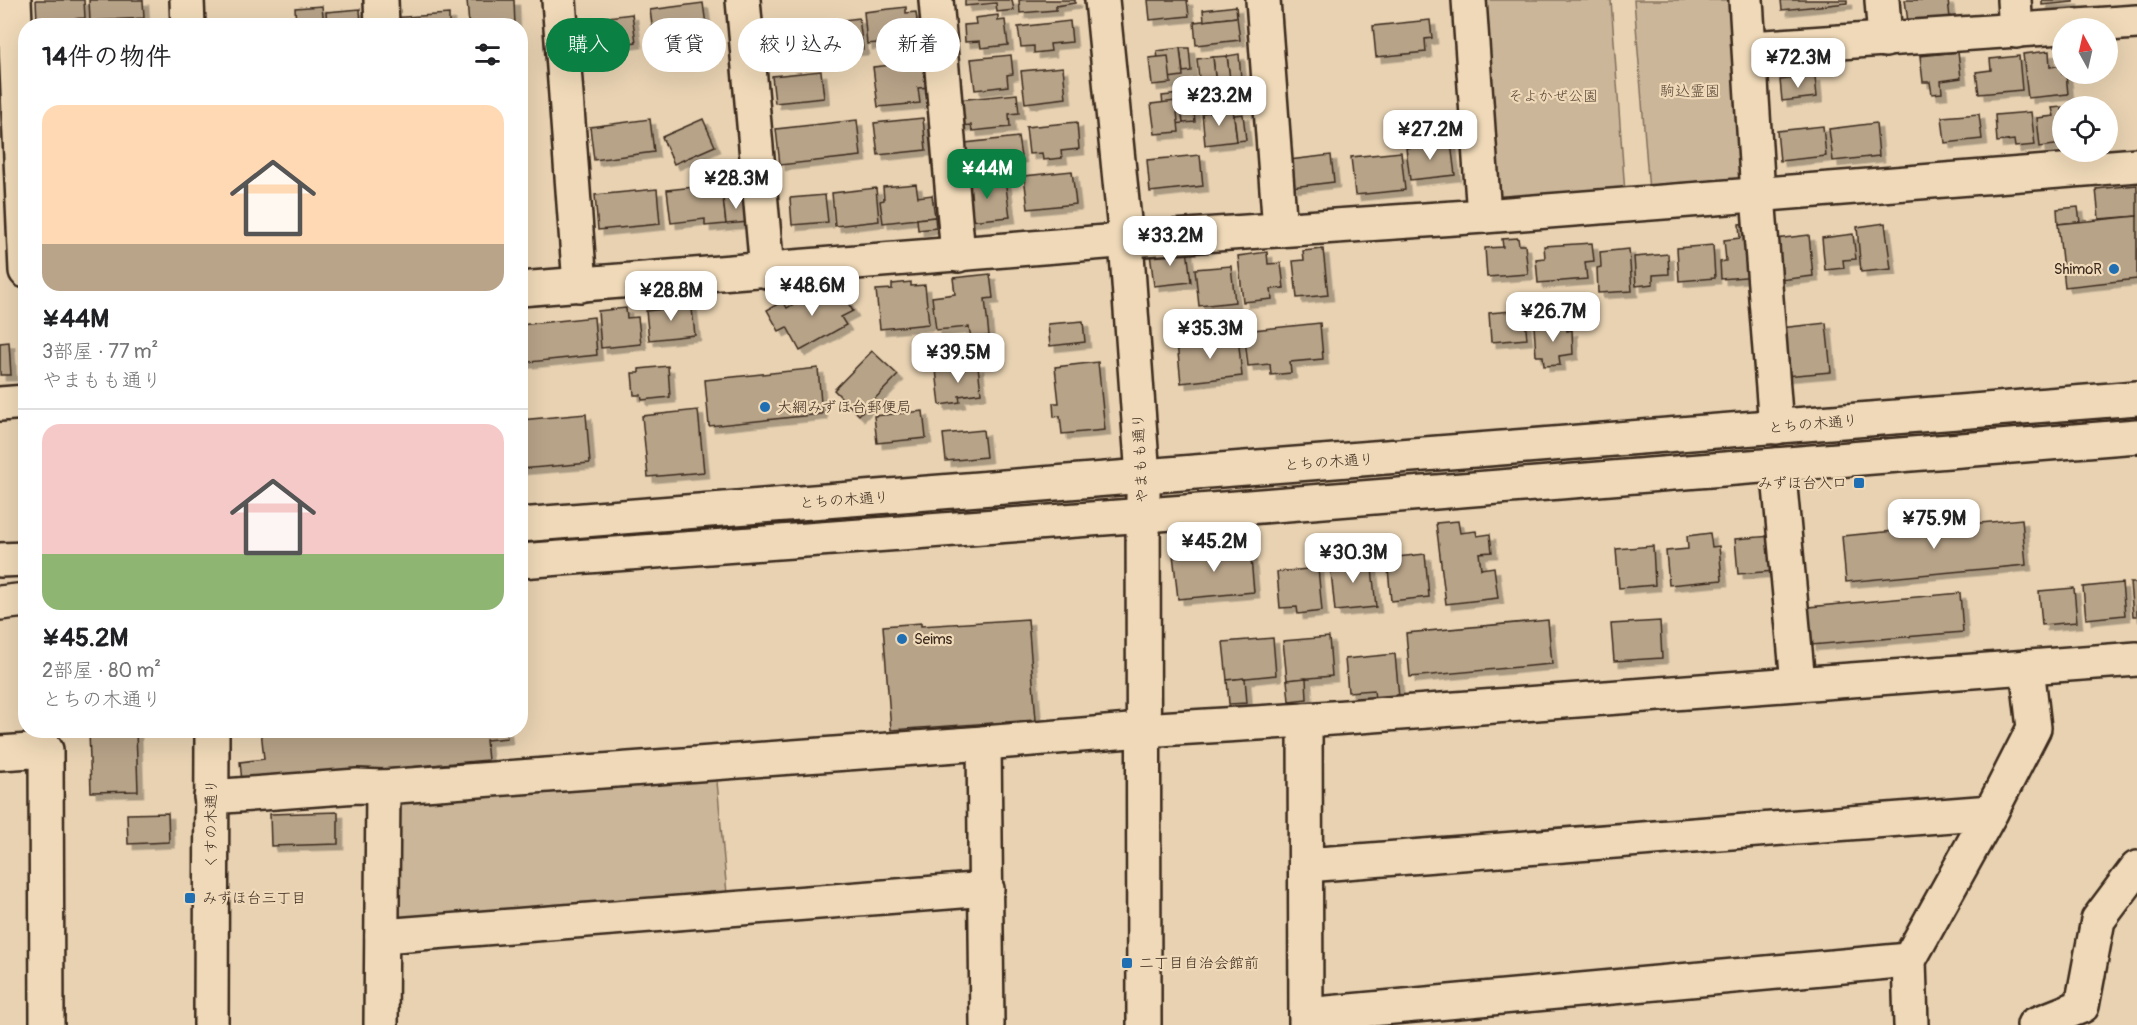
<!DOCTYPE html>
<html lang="ja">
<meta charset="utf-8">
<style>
:root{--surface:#fff;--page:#f2f2f2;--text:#202124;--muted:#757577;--line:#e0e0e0;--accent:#0b8043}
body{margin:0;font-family:Pangolin,"Klee One",sans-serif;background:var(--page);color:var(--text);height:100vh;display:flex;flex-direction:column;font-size:22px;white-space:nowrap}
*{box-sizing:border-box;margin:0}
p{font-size:20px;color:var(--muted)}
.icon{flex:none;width:33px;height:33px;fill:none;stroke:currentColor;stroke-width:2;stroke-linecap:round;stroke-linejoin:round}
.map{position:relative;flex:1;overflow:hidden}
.sheet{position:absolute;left:18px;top:18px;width:510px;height:720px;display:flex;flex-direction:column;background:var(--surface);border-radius:24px;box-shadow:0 6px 24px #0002}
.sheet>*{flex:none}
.top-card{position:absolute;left:546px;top:18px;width:570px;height:54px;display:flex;gap:12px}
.needle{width:39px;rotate:352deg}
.fabs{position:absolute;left:2052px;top:18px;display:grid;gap:12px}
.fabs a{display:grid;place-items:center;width:66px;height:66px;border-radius:50%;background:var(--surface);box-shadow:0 6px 24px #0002;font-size:30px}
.price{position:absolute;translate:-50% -51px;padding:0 14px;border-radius:12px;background:#fff;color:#222;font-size:20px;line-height:39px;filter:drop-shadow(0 2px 3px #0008)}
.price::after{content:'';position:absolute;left:50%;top:36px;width:18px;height:14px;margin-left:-9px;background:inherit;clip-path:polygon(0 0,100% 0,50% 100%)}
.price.active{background:var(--accent);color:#fff}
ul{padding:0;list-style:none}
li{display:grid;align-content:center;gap:12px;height:318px;padding:0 24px}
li+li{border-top:2px solid var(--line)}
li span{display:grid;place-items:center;height:186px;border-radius:18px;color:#555}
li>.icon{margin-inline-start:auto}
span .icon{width:108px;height:108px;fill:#fffc;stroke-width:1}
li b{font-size:26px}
h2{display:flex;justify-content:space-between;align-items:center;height:72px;padding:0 24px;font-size:26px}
.tag{padding:0 21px;border-radius:27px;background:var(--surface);box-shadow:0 6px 24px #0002;font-size:21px;line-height:54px}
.tag.active{background:var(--accent);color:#fff}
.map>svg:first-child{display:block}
</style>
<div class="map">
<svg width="2137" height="1025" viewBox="0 0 2137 1025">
<defs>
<filter id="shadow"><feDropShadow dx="5.5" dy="5.5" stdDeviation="0" flood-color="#0004"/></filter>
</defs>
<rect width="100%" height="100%" fill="#e8d2b2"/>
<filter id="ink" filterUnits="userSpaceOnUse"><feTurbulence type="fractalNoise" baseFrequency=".0167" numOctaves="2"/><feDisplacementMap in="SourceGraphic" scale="12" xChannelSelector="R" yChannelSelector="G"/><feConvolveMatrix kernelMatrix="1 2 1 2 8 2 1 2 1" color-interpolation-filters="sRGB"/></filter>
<g filter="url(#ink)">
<!-- green -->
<g fill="#cbb699" stroke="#83705c" stroke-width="1.5">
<polygon points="1480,0 1611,0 1625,193 1495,203"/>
<polygon points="1634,0 1731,0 1745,183 1649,191"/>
<polygon points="716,770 727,894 395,920 397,794"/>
</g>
<!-- building -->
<g fill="#b7a388" stroke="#3b2a1e" stroke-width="1.5" filter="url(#shadow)">
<polygon points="36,0 84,0 85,18 37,21"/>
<polygon points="89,0 143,0 144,18 90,21"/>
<polygon points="467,0 514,0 515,26 469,26"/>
<polygon points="965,0 1012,0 1014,10 997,12 996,3 965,6"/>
<polygon points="1019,0 1075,0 1075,3 1056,6 1056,10 1020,13"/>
<polygon points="1148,0 1187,0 1189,16 1150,20"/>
<polygon points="1781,0 1847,0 1847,3 1782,10"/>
<polygon points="1905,0 1948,0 1950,18 1908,22"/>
<polygon points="2042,0 2073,0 2073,2 2042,5"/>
<polygon points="703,3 707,32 654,39 650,10"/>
<polygon points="322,6 324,26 296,26 295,8"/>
<polygon points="1236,6 1237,17 1204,21 1203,10"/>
<polygon points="906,7 906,13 916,12 918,30 908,31 909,40 867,44 864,12"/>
<polygon points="360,9 361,26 327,26 326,12"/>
<polygon points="449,14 449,26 391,26 390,18"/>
<polygon points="632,14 636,42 587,49 583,20"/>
<polygon points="998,15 998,21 1005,20 1008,45 981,48 980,41 965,42 964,25 976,24 975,18"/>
<polygon points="1237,17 1240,40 1196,45 1194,22"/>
<polygon points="859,18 863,49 822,53 819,23"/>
<polygon points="1430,20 1432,38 1425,39 1426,52 1376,57 1373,26"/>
<polygon points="1070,21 1072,42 1050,44 1051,51 1034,53 1034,46 1021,47 1018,27"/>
<polygon points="814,25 817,52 770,57 767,30"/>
<polygon points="1180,48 1189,48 1191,71 1183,72"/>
<polygon points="1180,48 1183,76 1160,79 1157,51"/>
<polygon points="2049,51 2050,67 2062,65 2062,74 2066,74 2068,94 2028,98 2023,54"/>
<polygon points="1958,52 1961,78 1941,81 1942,93 1932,94 1930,82 1923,82 1920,56"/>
<polygon points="1239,54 1241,79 1230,81 1227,56"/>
<polygon points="1011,55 1013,74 1007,75 1008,86 975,90 971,59"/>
<polygon points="1168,56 1171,83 1152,85 1149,58"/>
<polygon points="1227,56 1231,87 1216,88 1213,57"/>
<polygon points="2019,56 2022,90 1979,94 1976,72 1991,70 1990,59"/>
<polygon points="1213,57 1217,97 1201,99 1197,59"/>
<polygon points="929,61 932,87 918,88 920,103 878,107 873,67"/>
<polygon points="1063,67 1066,98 1025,103 1021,71"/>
<polygon points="821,71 824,98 775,103 772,76"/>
<polygon points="1815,76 1817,97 1782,101 1780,80"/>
<polygon points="1017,94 1019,113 1009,114 1010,127 972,131 971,125 960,126 957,100"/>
<polygon points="1180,94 1183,123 1165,125 1162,96"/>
<polygon points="1193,100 1195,122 1183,123 1181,102"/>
<polygon points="1176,101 1179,132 1155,134 1151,104"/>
<polygon points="2062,107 2062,144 2040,147 2037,118 2054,116 2052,108"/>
<polygon points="1233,109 1237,141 1205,145 1202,113"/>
<polygon points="2031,112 2035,145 2015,147 2014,140 1997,142 1995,115"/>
<polygon points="1243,114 1246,140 1237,141 1234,115"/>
<polygon points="1979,114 1982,139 1945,143 1942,117"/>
<polygon points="923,118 926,150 878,155 874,123"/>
<polygon points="650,119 654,152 594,160 590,127"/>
<polygon points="703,119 715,146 674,164 662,137"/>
<polygon points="857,120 861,156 780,165 776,129"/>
<polygon points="1077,122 1079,149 1061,151 1062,158 1043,160 1042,153 1029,154 1026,127"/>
<polygon points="1876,123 1879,156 1833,161 1829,129"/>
<polygon points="1823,126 1826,156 1780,161 1777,131"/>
<polygon points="1018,137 1021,157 1016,158 1017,167 998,169 997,160 967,164 965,143"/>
<polygon points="1451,143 1455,175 1410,180 1406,148"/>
<polygon points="1401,152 1405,190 1355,195 1351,157"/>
<polygon points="1200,155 1203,186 1150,192 1147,160"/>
<polygon points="1331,155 1334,182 1292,187 1289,160"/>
<polygon points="1072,171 1076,204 1028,209 1024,176"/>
<polygon points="1005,179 1010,217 969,221 965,183"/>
<polygon points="722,184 726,224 705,226 705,219 671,223 667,190"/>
<polygon points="916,184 918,197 932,195 935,217 883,223 880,201 884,200 883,187"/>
<polygon points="2137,185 2137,216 2099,219 2096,189"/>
<polygon points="876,188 879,221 835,226 832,193"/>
<polygon points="657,189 660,224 598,230 595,195"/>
<polygon points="746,195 749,222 726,224 723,198"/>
<polygon points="825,195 828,222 792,225 790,198"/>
<polygon points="2078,207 2080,222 2058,224 2057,209"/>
<polygon points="2137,216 2137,279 2065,287 2058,224"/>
<polygon points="935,217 936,228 918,230 917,219"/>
<polygon points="1758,222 1757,276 1721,279 1720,262 1726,261 1724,240 1740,238 1739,224"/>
<polygon points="1885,223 1891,269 1861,272 1857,227"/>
<polygon points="1853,234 1856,259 1843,260 1844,268 1825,270 1822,238"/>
<polygon points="1809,235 1813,276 1780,280 1775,239"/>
<polygon points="1518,238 1519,245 1525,245 1528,274 1487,277 1485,248 1503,247 1502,239"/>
<polygon points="1592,243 1594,261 1585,262 1587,279 1538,283 1536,259 1545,258 1544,246"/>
<polygon points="1713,245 1715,278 1679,281 1677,248"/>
<polygon points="1187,249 1191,282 1154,286 1150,253"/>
<polygon points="1323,249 1328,295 1297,298 1293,261 1304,260 1303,251"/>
<polygon points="1629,249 1632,291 1598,293 1597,268 1601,267 1600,252"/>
<polygon points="1267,252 1268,264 1281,263 1284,288 1271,289 1272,299 1243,302 1238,256"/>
<polygon points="1668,254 1669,274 1653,275 1653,284 1636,286 1634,257"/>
<polygon points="1231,266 1235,302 1199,306 1195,269"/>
<polygon points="990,274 993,298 985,299 989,336 971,338 969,327 936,330 932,297 955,294 953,278"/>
<polygon points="911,282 911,286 925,285 929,324 880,329 876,290 892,289 892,284"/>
<polygon points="823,286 829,296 840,290 853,311 841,317 846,325 800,351 787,327 779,331 767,310 783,301 787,308"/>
<polygon points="691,300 695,335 649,340 646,311 673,308 672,302"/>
<polygon points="626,308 627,318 638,317 641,344 601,348 598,311"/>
<polygon points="1524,310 1527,339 1491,342 1489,313"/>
<polygon points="594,317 597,355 520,363 520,325"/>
<polygon points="1083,321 1085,342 1050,346 1048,324"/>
<polygon points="1320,323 1323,359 1290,362 1291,373 1271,375 1270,364 1248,366 1244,331"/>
<polygon points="1566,323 1567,331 1572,330 1573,354 1559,356 1560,365 1544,366 1543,356 1536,356 1534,326"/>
<polygon points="1826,323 1831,372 1785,376 1780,328"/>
<polygon points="1238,336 1242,376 1181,383 1177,343"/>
<polygon points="9,342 11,375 0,375 0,343"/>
<polygon points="872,351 898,375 859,415 834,390"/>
<polygon points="1098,362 1105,430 1062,434 1060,416 1054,417 1053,403 1059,403 1055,367"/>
<polygon points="668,366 670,397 642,400 641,395 634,395 632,373 639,373 639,369"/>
<polygon points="978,366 981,393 959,396 960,402 940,405 936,370"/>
<polygon points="818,368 822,414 709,426 705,380"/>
<polygon points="698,410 704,472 648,477 642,416"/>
<polygon points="923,411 926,438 877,443 874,416"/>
<polygon points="586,414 590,463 520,469 520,420"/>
<polygon points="983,430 986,457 946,461 943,434"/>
<polygon points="2022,519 2026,565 1846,582 1842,536"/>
<polygon points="1458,521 1460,533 1476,531 1477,536 1490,534 1492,552 1479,553 1481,569 1494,567 1498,598 1446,604 1436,523"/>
<polygon points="1710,533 1712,547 1719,546 1722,580 1669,585 1666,551 1688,549 1687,536"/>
<polygon points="1772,536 1775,571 1738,574 1735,539"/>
<polygon points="1653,546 1655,585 1619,588 1616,549"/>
<polygon points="1250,547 1254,592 1178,599 1173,554"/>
<polygon points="1425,554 1429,597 1391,601 1387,558"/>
<polygon points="1371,558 1376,607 1335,611 1330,562"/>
<polygon points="1318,568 1322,611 1298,614 1297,607 1280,608 1277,572"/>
<polygon points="2122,583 2125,615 2086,619 2083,587"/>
<polygon points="2130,583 2137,583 2137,616 2133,616"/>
<polygon points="2074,588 2077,622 2042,625 2039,591"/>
<polygon points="1960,593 1963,632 1811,645 1808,607"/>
<polygon points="1028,619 1036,720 891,730 883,626 921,623 921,626"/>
<polygon points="1548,620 1552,664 1410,677 1406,633"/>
<polygon points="1660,621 1662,658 1614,661 1611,624"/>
<polygon points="1329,637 1332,676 1287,680 1283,641"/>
<polygon points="1273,638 1276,675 1227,680 1223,642"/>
<polygon points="1395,654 1399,697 1375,700 1374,690 1348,692 1345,659"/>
<polygon points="1245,678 1247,703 1229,704 1227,680"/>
<polygon points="1306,678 1307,699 1289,701 1287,680"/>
<polygon points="89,730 136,730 138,791 91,792"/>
<polygon points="261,730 506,730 507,738 486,740 488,760 242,782 240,762 264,759"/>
<polygon points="338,812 338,844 271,846 270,814"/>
<polygon points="168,813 169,842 128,844 127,814"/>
</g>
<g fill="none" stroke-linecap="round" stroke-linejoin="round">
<!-- street casing -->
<g stroke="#3b2a1e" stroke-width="38">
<g id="street">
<polyline points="14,0 26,271"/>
<polyline points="381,0 382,26"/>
<polyline points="559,0 580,285"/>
<polyline points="743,0 767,271"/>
<polyline points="936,0 958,255"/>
<polyline points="1263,0 1280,230"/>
<polyline points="1469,0 1484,216"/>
<polyline points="1746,0 1758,195 1776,427"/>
<polyline points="1882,0 1885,40"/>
<polyline points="2014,0 2016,31"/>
<polyline points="1750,48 2137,22"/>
<polyline points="520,289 1143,239 1484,216 2137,165"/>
<polyline points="0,404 26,402"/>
<polyline points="1778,465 1798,683"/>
<polyline points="1305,720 1306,1025"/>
<polyline points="984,743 987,1025"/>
<polyline points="0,753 46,750 47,1025"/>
<polyline points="211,797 357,786 383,787 984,743 1142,730 1305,720 2137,659"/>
<polyline points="1306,865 1991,812"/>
<polyline points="382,936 987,889"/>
<polyline points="1306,1015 1909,960"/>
<polyline points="381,1025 383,787"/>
<polyline points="1911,1025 1909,960 1991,812 2034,728 2027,667"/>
<polyline points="2034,1025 2082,1006 2098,920 2137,868"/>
</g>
</g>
<!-- secondary casing -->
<g stroke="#3b2a1e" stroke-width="38">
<g id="secondary">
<polyline points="187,0 188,26"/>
<polyline points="1102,0 1126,241 1143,477 1144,1025"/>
<polyline points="520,525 2137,398"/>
<polyline points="0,560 26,559"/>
<polyline points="520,561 1186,512 2137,436"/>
<polyline points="0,603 26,600"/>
<polyline points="211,1025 212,730"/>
</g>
</g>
<!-- street -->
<use href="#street" stroke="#efd9b8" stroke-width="33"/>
<!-- secondary -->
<use href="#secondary" stroke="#efd9b8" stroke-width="33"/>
</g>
</g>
<!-- markers -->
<g fill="#1f6fb2" stroke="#efd9b8" stroke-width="2">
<circle cx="2114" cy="269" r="6"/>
<circle cx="765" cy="407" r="6"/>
<rect x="1853" y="477" width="12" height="12" rx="3"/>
<circle cx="902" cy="639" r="6"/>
<rect x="184" y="892" width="12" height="12" rx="3"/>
<rect x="1121" y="957" width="12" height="12" rx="3"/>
</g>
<g text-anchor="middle" stroke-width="4.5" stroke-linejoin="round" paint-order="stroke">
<!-- park labels -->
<g font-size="15" fill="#584637" stroke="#efd9b8">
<text x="1690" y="96">駒込霊園</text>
<text x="1553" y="101">そよかぜ公園</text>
</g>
<!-- poi labels -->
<g font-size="15" fill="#3b2a1e" stroke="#efd9b8" text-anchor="start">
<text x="2102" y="274" text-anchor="end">ShimoR</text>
<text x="777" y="412">大網みずほ台郵便局</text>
<text x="1847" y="488" text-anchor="end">みずほ台入口</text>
<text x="914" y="644">Seims</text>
<text x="202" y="903">みずほ台三丁目</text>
<text x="1139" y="968">二丁目自治会館前</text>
</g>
<!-- street labels -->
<g font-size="15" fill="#3b2a1e" stroke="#efd9b8">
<text transform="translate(1813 424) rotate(-5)" y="5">とちの木通り</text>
<text transform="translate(1140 458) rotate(-93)" y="5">やまもも通り</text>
<text transform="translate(1329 462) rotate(-4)" y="5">とちの木通り</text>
<text transform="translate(844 500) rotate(-4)" y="5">とちの木通り</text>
<text transform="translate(211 824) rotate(-90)" y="5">くすの木通り</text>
</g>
</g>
</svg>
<div class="fabs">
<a><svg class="needle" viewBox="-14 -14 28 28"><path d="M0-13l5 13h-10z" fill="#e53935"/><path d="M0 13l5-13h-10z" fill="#757577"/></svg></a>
<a><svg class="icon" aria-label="locate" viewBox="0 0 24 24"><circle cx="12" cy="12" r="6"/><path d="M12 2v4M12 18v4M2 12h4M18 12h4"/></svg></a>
</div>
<b class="price" style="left:1798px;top:89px">¥72.3M</b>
<b class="price" style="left:1219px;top:127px">¥23.2M</b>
<b class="price" style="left:1430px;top:161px">¥27.2M</b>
<b class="price active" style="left:987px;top:200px">¥44M</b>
<b class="price" style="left:736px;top:210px">¥28.3M</b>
<b class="price" style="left:1170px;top:267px">¥33.2M</b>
<b class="price" style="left:812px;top:317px">¥48.6M</b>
<b class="price" style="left:671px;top:322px">¥28.8M</b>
<b class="price" style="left:1553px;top:343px">¥26.7M</b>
<b class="price" style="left:1210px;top:360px">¥35.3M</b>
<b class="price" style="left:958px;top:384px">¥39.5M</b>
<b class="price" style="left:1934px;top:550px">¥75.9M</b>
<b class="price" style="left:1214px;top:573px">¥45.2M</b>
<b class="price" style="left:1353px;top:584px">¥30.3M</b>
<div class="top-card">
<a class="tag active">購入</a>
<a class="tag">賃貸</a>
<a class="tag">絞り込み</a>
<a class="tag">新着</a>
</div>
<section class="sheet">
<h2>14件の物件<svg class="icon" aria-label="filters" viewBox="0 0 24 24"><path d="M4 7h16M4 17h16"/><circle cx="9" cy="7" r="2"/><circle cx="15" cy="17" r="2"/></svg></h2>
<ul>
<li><span style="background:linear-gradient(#ffd9b3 75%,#b9a48a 0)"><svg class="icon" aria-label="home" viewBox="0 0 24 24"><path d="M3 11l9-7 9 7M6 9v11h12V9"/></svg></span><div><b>¥44M</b><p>3部屋 · 77 m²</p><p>やまもも通り</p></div></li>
<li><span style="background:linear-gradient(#f6c9c9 70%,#8fb573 0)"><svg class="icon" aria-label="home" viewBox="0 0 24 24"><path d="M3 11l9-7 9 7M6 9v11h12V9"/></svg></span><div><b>¥45.2M</b><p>2部屋 · 80 m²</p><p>とちの木通り</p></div></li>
</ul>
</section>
</div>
